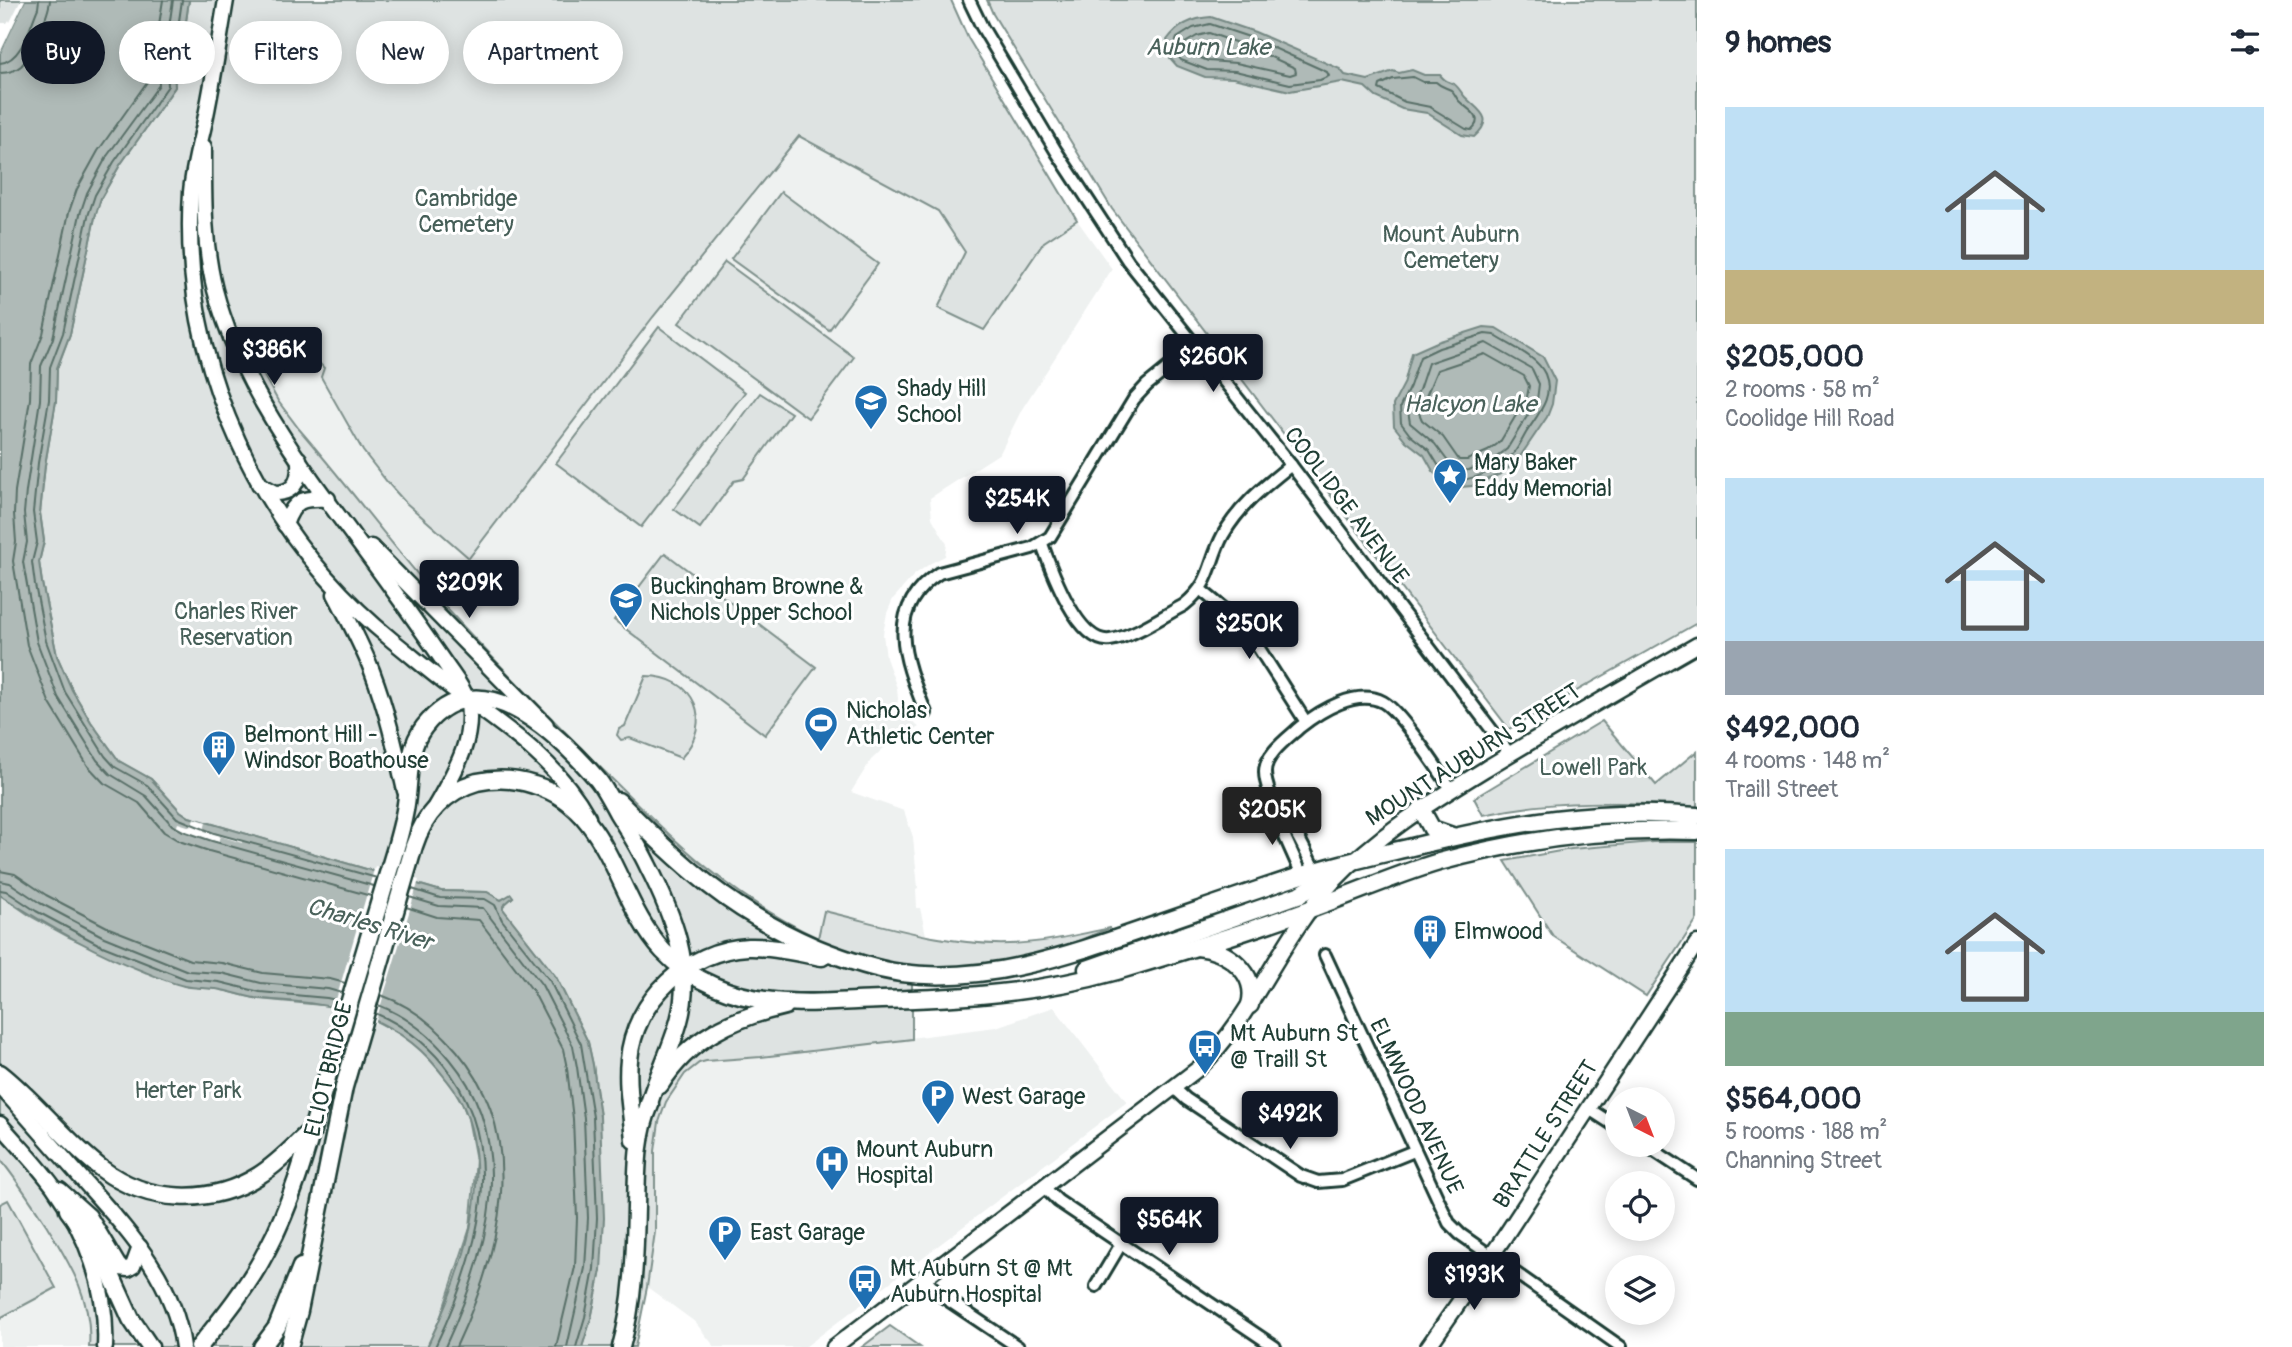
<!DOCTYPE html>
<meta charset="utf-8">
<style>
:root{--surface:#fff;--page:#f6f6f7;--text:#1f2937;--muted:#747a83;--accent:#111827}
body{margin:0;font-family:Pangolin,sans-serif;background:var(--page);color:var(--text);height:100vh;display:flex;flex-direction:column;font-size:26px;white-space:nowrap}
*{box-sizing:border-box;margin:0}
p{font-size:23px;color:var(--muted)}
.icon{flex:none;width:38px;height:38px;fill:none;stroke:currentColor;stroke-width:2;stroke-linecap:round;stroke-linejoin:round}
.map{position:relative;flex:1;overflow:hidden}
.drawer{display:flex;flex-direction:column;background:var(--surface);width:595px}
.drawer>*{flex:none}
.top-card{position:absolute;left:21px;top:21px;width:665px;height:63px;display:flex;gap:14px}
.needle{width:46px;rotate:138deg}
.tools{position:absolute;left:1605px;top:1087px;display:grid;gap:14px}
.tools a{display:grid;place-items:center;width:70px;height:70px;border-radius:50%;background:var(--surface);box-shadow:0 4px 18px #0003;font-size:35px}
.price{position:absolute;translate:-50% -60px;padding:0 16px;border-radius:7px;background:var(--accent);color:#fff;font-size:23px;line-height:46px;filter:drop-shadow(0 2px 4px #0008)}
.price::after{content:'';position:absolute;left:50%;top:42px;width:21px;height:16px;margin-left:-10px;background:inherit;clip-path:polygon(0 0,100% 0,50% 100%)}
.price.selected{background:#222;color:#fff}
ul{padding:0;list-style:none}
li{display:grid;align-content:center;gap:14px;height:371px;padding:0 28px}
li span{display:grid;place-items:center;height:217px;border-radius:0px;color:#555}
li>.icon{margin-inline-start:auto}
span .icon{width:126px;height:126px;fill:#fffc;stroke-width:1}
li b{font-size:30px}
h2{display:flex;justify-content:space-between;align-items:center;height:84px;padding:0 28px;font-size:30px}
.chip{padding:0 24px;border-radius:32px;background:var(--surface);box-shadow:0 4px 18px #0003;font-size:24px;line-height:63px}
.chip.selected{background:var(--accent);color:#fff}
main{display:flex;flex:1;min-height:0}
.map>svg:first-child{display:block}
</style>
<main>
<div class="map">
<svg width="1697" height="1347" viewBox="0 0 1697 1347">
<rect width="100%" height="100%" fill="#fff"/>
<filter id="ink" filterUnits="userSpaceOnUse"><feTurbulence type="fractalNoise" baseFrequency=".0143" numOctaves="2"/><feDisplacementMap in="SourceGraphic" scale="14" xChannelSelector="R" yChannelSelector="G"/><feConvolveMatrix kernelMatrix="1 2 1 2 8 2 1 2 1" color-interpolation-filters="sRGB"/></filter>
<g filter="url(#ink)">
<!-- built -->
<g fill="#eef1f0">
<polygon points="799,136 938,211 965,252 984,329 1044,242 1077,220 1112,269 1022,409 1000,453 930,498 932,518 947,544 945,556 931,563 914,575 893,599 887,613 883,634 886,658 897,688 898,699 896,710 919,727 884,748 871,760 851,792 904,811 913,837 918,888 916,889 917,908 920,908 926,935 824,911 818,938 765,911 704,868 536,703 453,614 299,429 278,401 252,353 292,334 324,368 321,377 363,451 405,502 469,557 653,317"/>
<polygon points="1054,1007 1127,1102 805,1347 715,1347 695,1322 647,1287 655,1232 655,1151 659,1122 666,1102 691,1068 706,1061 761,1057 996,1027"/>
<polygon points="0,1159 20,1184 71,1264 86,1305 89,1324 89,1347 0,1347"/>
</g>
<!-- green -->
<g fill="#dee3e2" stroke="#7e908b" stroke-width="2">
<polygon points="0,0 25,0 0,53"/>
<path d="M189,0H951L968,38L1077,220L1044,242L984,330L938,308L965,252L938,211L799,136L653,317L469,558L405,502L388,483L363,451L321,377L324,368L292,335L252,354L278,401L299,429C351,489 398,554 451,613C500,667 551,718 602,769C673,839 726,895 818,938L824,911C884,925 946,946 1009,944C1043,943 1077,935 1110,928C1075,942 1038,958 1000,964C971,969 941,969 912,968V1039L761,1057L706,1061L699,1063L685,1074L666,1102L659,1122L655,1151V1232L647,1287L635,1347H582L591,1319L601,1270L600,1117L593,1065L588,1042L556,977L503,909L502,906L513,897L511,895L501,900L487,892L441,891L189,817L180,811L151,779L119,761L91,722L72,690L57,656L42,583L39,562L44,541L40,513L45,465L56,401L57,369L70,334L95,217L101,198L120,165L175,87L174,69L183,43Z"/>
<polygon points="987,0 1697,0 1697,623 1509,729 1112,209 993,14"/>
<polygon points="781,192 878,264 829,330 731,259"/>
<polygon points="725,262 854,357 808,418 679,323"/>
<polygon points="659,327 745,392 641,527 556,463"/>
<polygon points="760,393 791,413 743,479 734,481 700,528 674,509"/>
<polygon points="665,553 816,667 765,735 614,620"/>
<path d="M646,676C696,676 714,722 681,758L630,738L621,740L617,735L619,729L625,726Z"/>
<path d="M1602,721L1656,785L1697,751V808C1625,801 1554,799 1483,815L1474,798Z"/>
<polygon points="1653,842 1697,842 1697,919 1646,996 1553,936 1505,861 1571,849"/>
<path d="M0,895L32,917L69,937L185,986L218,989L259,999L332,1006L376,1021L404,1036L427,1055L453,1087L462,1103L468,1118L476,1160L470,1228L440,1319L427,1347H89C93,1300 70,1264 47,1226C32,1203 17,1180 0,1159Z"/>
<polygon points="8,1200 56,1288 0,1318 0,1204"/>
<polygon points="890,1326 920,1347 862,1347"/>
</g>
<!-- water -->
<g fill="#afbab7" stroke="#758883" stroke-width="2">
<path d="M25,0H189L183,43L174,69L175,87L120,165L101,198L95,217L70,334L57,368L56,401L45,465L40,513L44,541L39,562L42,583L57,656L72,690L91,722L119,761L151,779L180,811L189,817L441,891L487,892L501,900L511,894L513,897L503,906V909L556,977L588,1042L593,1065L600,1117L604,1218L601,1270L591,1319L582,1347H427C461,1276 497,1180 462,1103C456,1090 447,1080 438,1069C416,1042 389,1024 356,1013C325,1003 295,1002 262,999C247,998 232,991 216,989C206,988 194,988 184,986C171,983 157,977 145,972C93,952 46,925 0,895V53Z"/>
<path d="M1211,17L1255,32L1340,69L1345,75L1368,80L1393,71L1399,73L1412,70L1424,75H1440C1445,81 1447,81 1454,84C1459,87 1461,93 1465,97C1479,111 1496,118 1474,137L1462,135L1427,113L1402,109L1376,97L1365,87L1342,82L1290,91L1233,78L1205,77L1177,66L1170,58L1167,40C1177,26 1193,18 1211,17Z"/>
<polygon points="1484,327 1496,328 1543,357 1555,381 1552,404 1547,417 1517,461 1501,474 1472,486 1450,488 1433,471 1424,455 1406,441 1394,426 1393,405 1404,384 1412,353 1437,342"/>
</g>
<!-- pier -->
<g fill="#fff">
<polygon points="21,0 25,0 0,53 0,23 7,23 9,20 10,22"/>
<polygon points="194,818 206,822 204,831 242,841 242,843 220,836 218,842 176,829 178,823 191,827"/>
<polygon points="375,866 419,880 375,1024 333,1010"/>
</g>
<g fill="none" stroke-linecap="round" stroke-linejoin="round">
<!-- shore -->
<g stroke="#596f68" stroke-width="2">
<polyline points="163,0 157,37 148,65 147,82 98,151 77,189 69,212 43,334 31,364 30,399 15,491 14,514 16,542 13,561 27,645 49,702 88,766 104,783 139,803 164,832 179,841 209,851 371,896"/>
<polyline points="173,0 167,40 158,66 159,85 107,156 87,193 80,214 53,338 41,366 40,400 26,491 24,513 27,542 23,562 37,642 58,697 97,760 110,774 146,796 172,825 183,831 212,841 374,886"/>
<polyline points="182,0 176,42 167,68 168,86 114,162 95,195 88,216 63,333 50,367 49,400 38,463 33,512 37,542 32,562 35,585 46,641 65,692 105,756 115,767 147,785 177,818 214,833 377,878"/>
<polygon points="1210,24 1252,38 1327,72 1329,76 1320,80 1290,84 1235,71 1207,70 1181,60 1177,55 1175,43 1177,38 1193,28"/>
<polygon points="1209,33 1249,47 1295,68 1296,73 1290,75 1236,63 1208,61 1186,52 1185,43 1197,36"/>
<path d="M0,63C22,61 30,26 38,8L39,0"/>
<path d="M0,73C8,73 15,71 21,66C31,56 49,14 50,0"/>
<path d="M1413,77L1423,82H1436C1441,87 1445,87 1451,90C1454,92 1456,97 1458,100C1466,109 1487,117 1471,130L1466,129L1430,107L1405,102L1379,89L1380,85L1393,79Z"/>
<path d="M1485,334L1494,335C1510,346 1537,356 1545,374C1555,397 1537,415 1526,433C1518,447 1514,457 1499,466C1485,475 1469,480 1453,481L1440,468L1429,450L1410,435L1401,423L1400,407L1410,386L1420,357L1439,348Z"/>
<polygon points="1486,343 1532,369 1539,384 1537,400 1507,449 1493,460 1469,470 1455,471 1435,444 1410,423 1408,410 1419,390 1428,363"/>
<polygon points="1485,354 1524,376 1529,386 1527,397 1500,442 1488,451 1467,460 1459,460 1443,437 1422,420 1419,413 1437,370"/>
<polyline points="0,871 15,874 46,895 109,928 190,960 222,963 263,973 330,979 345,983"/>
<polyline points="0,881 10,883 40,903 104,937 188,971 221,973 261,983 328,989 342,993"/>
<polyline points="412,889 440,898 485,899 495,905 502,920 550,981 581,1044 593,1117 597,1218 594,1269 585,1317 576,1347"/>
<polyline points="0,890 6,891 36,911 100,945 186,979 219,982 260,992 327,998 340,1001"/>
<polyline points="409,897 439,906 483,908 542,985 573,1046 577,1067 584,1118 588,1218 585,1268 567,1347"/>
<polyline points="406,907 437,917 479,920 533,991 563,1049 567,1068 573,1119 577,1218 575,1267 556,1347"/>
<path d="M381,995C412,1006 436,1026 457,1051C531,1138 500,1253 456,1347"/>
<path d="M378,1005C407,1016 430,1035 450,1059C521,1144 487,1256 445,1347"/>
<path d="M375,1013C403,1025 424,1041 443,1064C512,1147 477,1259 435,1347"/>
</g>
<!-- minor casing -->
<g stroke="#1f3d34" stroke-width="16">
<g id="minor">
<polyline points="969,0 982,27 1056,151 1128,261 1291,465 1510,754"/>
<path d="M1042,544C1051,569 1078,644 1110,640C1133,637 1163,616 1184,605C1212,583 1208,563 1223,535C1240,505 1265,486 1291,465"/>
<polyline points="1201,590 1235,618 1251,636 1306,722"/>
<path d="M926,713C906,663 882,610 939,573L1032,548L1050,537L1134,399L1147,385L1195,346"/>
<polyline points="1280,815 1281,828 1302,875"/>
<path d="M1315,871C1307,855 1300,838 1290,824C1287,819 1282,817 1279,812C1273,803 1265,784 1265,772C1265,754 1288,738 1300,727C1320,711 1357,688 1383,702C1401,712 1438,770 1452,790"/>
<polyline points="1325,955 1449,1223 1460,1234 1621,1347"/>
<polyline points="1174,1088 1186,1099 1301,1176 1318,1182 1342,1180 1414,1151"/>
<polyline points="1589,1109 1617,1127"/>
<polyline points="1644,1144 1697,1179"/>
<polyline points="1044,1187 1058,1201 1275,1347"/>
<polyline points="924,1278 939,1294 1018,1347"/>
<polyline points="1096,1286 1121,1244"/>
</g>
</g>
<!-- major casing -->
<g stroke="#1f3d34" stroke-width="19">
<g id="major">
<path d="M226,0C219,41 213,84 204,125C199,147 193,169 191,192C180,365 260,533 393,641C418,661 442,682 468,700C514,733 560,766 588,817"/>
<path d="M204,147C204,195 203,243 215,290C245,404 326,496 393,590C412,616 430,642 448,668C455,678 464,689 467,700C476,738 454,773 436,805"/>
<path d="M259,484L275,493C297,493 300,477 299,459"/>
<path d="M285,525C294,499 302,498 328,499"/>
<polyline points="371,547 546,725"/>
<path d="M335,594C348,619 362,645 372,671C387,710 396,751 405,791"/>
<path d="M0,1086C27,1117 55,1148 82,1179C126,1229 174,1278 183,1347"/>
<path d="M0,1124C17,1144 37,1164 53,1186C86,1232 108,1290 105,1347"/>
<polyline points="60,1190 89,1216 120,1268 128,1269 133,1266 140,1247"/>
<path d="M834,1347L1199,1068C1255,1015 1279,939 1332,883C1378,834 1433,801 1490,766C1558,725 1627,685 1697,645"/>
<polyline points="1428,1347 1505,1236 1697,943"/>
</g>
</g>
<!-- highway casing -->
<g stroke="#1f3d34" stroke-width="21">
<g id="highway">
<path d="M618,801C684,867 730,911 817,948C844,959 872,969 901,973C984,984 1066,956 1144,929C1197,911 1250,892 1303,875C1340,863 1378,855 1416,846C1514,822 1595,808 1697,816"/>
<polyline points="1421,809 1432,829 1452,836"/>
<path d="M1197,947C1226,949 1259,973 1250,1005"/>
<polyline points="1087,969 1301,894 1345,867"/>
<path d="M0,1073C37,1102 65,1141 102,1169C147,1203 210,1206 258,1176C278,1164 294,1146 311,1130"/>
<path d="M660,1085C689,1038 733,1018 785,1006"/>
<path d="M634,1140C632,1114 626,1086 629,1060C634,1000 688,950 748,947C772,946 798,953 822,957"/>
<polyline points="68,1210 103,1257 131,1319 150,1347"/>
<path d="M199,1347C224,1316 249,1285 267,1250C296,1196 311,1133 328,1074C351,998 373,922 396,847C400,833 404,819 406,804C410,778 407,749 424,727C479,656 558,734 598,780C605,789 611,801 617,812C628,830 639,847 648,866C672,913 694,967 679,1021C670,1053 654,1082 646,1114"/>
<polyline points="262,1347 277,1327 301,1267"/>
<path d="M289,1347L299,1311L344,1087L414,846C424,815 445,791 477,782C496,778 516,779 534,785C611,807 615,899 663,951C691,981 733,997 773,1001C809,1005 845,1001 881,1000C961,998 1040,993 1117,971C1182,952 1247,932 1310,909C1353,894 1395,875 1439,862C1523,839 1611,828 1697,831"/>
<path d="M621,1347C634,1301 635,1254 636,1207C637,1174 636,1136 650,1105"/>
</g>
</g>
<!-- minor -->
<use href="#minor" stroke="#fff" stroke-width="10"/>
<!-- major -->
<use href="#major" stroke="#fff" stroke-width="14"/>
<!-- highway -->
<use href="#highway" stroke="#fff" stroke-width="16"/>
</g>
</g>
<!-- icons -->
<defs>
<g id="school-pin" transform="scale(1.75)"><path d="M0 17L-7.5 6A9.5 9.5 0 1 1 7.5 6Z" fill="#1f6fb2" stroke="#fff"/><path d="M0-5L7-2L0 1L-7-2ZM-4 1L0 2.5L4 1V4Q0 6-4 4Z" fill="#fff"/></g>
<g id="sight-pin" transform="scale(1.75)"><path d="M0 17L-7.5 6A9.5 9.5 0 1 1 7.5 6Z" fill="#1f6fb2" stroke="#fff"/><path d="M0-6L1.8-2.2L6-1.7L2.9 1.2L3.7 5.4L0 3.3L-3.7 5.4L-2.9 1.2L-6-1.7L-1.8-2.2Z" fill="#fff"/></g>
<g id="stadium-pin" transform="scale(1.75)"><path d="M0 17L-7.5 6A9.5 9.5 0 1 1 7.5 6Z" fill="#1f6fb2" stroke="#fff"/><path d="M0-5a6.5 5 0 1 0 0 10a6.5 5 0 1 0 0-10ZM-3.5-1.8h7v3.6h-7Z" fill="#fff"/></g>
<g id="building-pin" transform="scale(1.75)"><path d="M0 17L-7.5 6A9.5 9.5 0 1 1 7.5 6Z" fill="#1f6fb2" stroke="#fff"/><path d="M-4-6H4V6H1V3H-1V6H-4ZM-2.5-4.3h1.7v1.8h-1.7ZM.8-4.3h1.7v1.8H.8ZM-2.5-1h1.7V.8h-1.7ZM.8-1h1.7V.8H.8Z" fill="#fff"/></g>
<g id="bus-pin" transform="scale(1.75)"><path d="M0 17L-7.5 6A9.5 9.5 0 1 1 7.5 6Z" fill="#1f6fb2" stroke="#fff"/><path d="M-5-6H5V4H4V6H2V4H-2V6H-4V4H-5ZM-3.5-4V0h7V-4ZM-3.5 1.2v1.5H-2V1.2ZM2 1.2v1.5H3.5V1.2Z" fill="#fff"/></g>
<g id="parking-pin" transform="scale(1.75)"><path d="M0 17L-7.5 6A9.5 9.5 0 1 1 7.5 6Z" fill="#1f6fb2" stroke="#fff"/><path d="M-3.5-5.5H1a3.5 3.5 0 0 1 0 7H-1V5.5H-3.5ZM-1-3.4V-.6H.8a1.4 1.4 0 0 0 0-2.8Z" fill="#fff"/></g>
<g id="hospital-pin" transform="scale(1.75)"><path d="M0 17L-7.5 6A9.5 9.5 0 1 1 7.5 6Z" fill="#1f6fb2" stroke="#fff"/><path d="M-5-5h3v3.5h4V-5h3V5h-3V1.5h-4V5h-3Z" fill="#fff"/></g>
</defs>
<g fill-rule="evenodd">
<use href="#school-pin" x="871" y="401"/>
<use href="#sight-pin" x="1450" y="475"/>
<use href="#school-pin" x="626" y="599"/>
<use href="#stadium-pin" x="821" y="723"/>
<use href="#building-pin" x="219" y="747"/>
<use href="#building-pin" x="1430" y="931"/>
<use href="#bus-pin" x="1205" y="1046"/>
<use href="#parking-pin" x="938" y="1096"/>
<use href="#hospital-pin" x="832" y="1162"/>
<use href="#parking-pin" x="725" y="1232"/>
<use href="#bus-pin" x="865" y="1281"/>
</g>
<g text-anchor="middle" stroke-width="6" stroke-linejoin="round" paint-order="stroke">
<!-- park labels -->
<g font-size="23" fill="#455e57" stroke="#fff">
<text x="466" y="206">Cambridge<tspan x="466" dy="26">Cemetery</tspan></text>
<text x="1451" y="242">Mount Auburn<tspan x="1451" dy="26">Cemetery</tspan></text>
<text x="236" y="619">Charles River<tspan x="236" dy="26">Reservation</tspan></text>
<text x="1593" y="775">Lowell Park</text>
<text x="188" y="1098">Herter Park</text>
</g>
<!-- poi labels -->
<g font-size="23" fill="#1f3d34" stroke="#fff" text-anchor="start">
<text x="896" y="396">Shady Hill<tspan x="896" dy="26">School</tspan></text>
<text x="1474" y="470">Mary Baker<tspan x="1474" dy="26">Eddy Memorial</tspan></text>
<text x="650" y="594">Buckingham Browne &amp;<tspan x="650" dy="26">Nichols Upper School</tspan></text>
<text x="846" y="718">Nicholas<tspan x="846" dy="26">Athletic Center</tspan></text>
<text x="244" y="742">Belmont Hill -<tspan x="244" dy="26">Windsor Boathouse</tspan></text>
<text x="1454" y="939">Elmwood</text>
<text x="1230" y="1041">Mt Auburn St<tspan x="1230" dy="26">@ Traill St</tspan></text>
<text x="962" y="1104">West Garage</text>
<text x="856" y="1157">Mount Auburn<tspan x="856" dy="26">Hospital</tspan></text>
<text x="750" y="1240">East Garage</text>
<text x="890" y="1276">Mt Auburn St @ Mt<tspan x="890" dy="26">Auburn Hospital</tspan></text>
</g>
<!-- street labels -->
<g font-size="23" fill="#1f3d34" stroke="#fff">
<text transform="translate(1347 505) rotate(53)" y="8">COOLIDGE AVENUE</text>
<text transform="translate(1473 754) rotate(-32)" y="8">MOUNT AUBURN STREET</text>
<text transform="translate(328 1069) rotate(-76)" y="8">ELIOT BRIDGE</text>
<text transform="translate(1417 1106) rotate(65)" y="8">ELMWOOD AVENUE</text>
<text transform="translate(1545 1134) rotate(-57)" y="8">BRATTLE STREET</text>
</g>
<!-- water labels -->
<g font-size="24" font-style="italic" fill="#4a625b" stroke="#fff">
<text x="1208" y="55">Auburn Lake</text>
<text x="1470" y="412">Halcyon Lake</text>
<text transform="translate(370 924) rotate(17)" y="8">Charles River</text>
</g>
</g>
</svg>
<div class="tools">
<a><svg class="needle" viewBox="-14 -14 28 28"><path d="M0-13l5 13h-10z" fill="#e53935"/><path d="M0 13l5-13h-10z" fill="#747a83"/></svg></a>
<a><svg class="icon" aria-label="locate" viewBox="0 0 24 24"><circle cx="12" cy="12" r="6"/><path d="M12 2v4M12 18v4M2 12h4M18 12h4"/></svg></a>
<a><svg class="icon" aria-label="layers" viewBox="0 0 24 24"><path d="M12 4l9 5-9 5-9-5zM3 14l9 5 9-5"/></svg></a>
</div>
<b class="price" style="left:274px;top:387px">$386K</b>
<b class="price" style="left:1213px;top:394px">$260K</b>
<b class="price" style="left:1017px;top:536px">$254K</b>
<b class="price" style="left:469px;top:620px">$209K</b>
<b class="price" style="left:1249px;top:661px">$250K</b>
<b class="price selected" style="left:1272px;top:847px">$205K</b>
<b class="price" style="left:1290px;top:1151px">$492K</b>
<b class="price" style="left:1169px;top:1257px">$564K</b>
<b class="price" style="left:1474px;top:1312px">$193K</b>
<div class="top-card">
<a class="chip selected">Buy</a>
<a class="chip">Rent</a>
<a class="chip">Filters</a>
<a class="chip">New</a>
<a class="chip">Apartment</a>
</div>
</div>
<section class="drawer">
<h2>9 homes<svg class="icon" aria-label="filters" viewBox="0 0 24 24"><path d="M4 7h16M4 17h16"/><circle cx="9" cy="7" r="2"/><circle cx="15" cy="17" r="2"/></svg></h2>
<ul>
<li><span style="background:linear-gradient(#bfe0f5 75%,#c2b280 0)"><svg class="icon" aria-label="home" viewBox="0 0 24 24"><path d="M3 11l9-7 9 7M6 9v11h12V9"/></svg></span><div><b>$205,000</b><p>2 rooms · 58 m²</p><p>Coolidge Hill Road</p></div></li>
<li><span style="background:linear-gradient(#bfe0f5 75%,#9aa5b1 0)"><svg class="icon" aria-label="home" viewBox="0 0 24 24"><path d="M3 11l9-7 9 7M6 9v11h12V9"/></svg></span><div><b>$492,000</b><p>4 rooms · 148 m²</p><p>Traill Street</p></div></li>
<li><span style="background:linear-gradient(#bfe0f5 75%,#7fa58c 0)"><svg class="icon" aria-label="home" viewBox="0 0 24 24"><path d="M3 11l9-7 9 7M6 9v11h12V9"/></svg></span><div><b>$564,000</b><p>5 rooms · 188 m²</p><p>Channing Street</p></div></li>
</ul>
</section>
</main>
